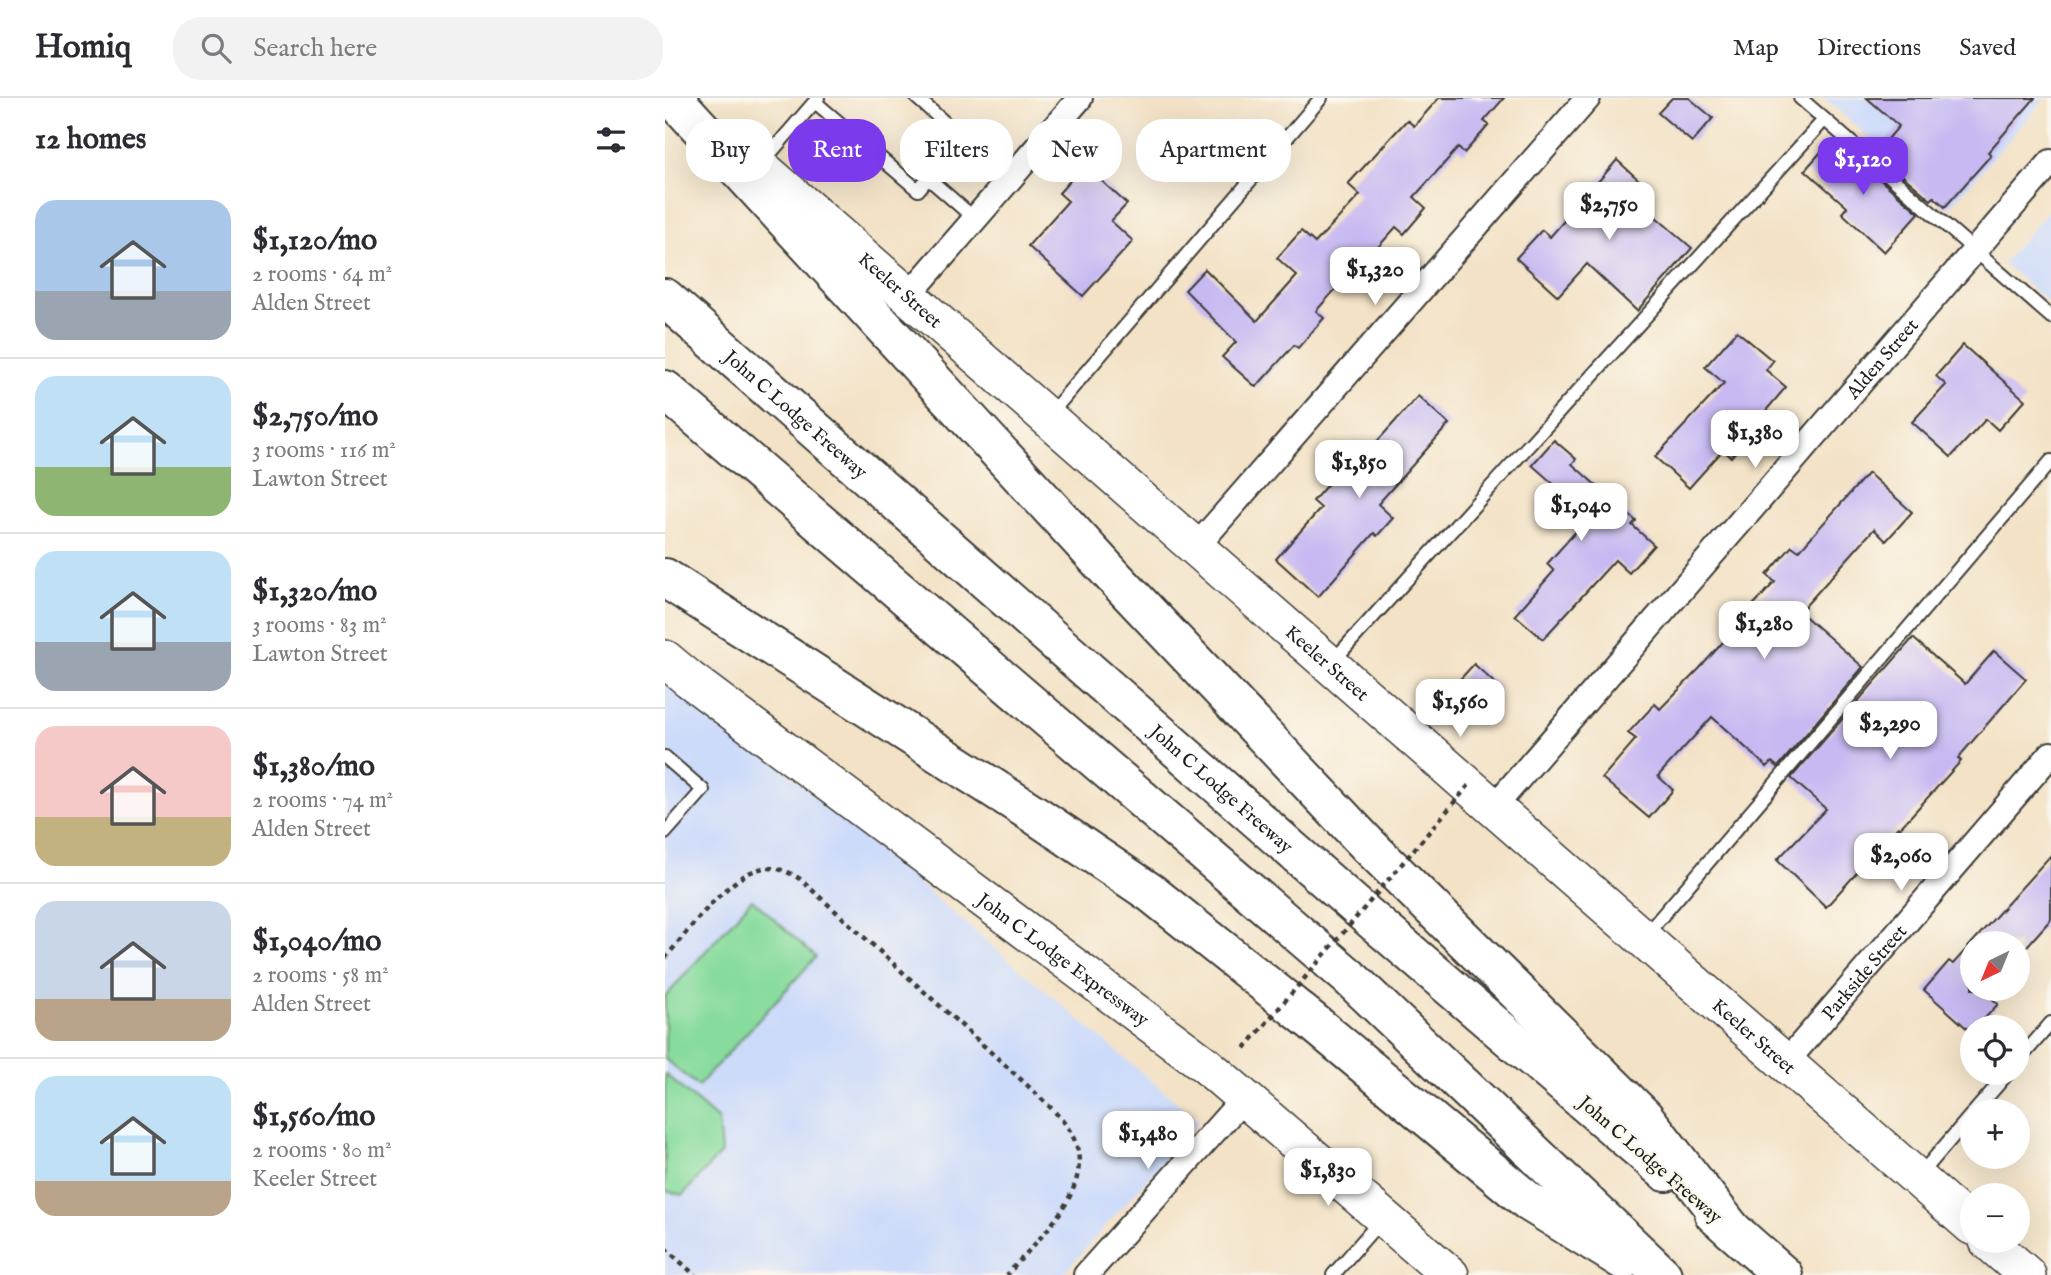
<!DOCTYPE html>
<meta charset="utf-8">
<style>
:root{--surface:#fff;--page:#f2f2f3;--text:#2b2b33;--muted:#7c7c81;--line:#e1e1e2;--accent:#7c3aed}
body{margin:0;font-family:"IM FELL English",serif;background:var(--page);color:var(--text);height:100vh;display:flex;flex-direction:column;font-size:26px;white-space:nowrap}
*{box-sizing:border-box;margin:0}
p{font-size:23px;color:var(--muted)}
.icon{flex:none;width:38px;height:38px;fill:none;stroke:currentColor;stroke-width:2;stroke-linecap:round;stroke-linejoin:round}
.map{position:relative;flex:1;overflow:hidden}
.drawer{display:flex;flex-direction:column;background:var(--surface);width:665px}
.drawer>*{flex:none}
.top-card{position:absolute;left:21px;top:21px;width:665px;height:63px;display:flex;gap:14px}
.needle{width:46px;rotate:223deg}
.controls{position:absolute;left:1295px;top:833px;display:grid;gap:14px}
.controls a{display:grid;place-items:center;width:70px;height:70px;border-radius:50%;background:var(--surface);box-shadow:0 7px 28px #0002;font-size:35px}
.price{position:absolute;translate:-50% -60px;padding:0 16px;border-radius:14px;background:#fff;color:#222;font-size:23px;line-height:46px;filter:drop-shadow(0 2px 4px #0008)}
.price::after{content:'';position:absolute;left:50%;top:42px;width:21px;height:16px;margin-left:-10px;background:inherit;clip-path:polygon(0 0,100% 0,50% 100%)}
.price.on{background:var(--accent);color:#fff}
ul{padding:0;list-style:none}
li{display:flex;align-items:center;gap:21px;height:175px;padding:0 35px}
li+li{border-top:2px solid var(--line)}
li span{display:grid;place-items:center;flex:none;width:196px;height:140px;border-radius:21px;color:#555}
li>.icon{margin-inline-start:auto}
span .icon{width:84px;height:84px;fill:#fffc;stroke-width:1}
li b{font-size:30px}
h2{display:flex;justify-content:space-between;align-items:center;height:84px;padding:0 35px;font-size:30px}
.chip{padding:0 24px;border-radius:28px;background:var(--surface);box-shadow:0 7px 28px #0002;font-size:24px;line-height:63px}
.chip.on{background:var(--accent);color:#fff}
header{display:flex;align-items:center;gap:42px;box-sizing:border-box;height:98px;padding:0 35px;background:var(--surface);border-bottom:2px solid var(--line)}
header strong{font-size:33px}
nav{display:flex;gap:38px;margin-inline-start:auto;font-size:24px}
.search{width:490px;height:63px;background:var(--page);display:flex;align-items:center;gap:18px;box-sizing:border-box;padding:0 24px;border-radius:28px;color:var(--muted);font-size:26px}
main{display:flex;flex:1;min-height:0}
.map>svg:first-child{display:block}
</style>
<header>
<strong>Homiq</strong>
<div class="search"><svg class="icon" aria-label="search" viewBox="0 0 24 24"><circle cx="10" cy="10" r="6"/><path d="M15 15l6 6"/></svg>Search here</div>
<nav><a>Map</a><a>Directions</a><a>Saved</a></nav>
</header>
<main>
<section class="drawer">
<h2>12 homes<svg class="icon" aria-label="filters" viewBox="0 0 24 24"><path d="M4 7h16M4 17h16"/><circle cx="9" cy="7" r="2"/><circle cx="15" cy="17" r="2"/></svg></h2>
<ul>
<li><span style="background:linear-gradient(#a9c7e8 65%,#9aa5b1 0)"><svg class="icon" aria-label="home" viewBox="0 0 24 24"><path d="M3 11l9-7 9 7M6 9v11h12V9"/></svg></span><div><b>$1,120/mo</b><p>2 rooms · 64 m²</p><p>Alden Street</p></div></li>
<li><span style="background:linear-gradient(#bfe0f5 65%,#8fb573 0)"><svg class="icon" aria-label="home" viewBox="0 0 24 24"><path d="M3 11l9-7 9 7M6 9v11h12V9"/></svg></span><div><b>$2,750/mo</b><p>3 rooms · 116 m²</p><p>Lawton Street</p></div></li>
<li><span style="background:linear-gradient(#bfe0f5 65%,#9aa5b1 0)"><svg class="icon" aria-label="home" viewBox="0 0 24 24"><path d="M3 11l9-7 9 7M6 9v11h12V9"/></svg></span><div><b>$1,320/mo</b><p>3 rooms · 83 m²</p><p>Lawton Street</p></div></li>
<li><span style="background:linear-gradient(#f6c9c9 65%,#c2b280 0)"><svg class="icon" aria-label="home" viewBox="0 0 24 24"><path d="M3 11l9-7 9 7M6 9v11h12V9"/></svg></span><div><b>$1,380/mo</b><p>2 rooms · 74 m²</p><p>Alden Street</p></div></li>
<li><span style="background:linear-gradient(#c9d6e8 70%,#b9a48a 0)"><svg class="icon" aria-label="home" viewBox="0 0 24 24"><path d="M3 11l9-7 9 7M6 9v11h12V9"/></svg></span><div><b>$1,040/mo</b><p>2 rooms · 58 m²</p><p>Alden Street</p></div></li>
<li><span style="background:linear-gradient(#bfe0f5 75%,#b9a48a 0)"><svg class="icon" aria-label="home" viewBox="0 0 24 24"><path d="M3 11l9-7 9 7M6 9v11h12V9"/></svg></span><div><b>$1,560/mo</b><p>2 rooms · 80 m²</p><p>Keeler Street</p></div></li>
</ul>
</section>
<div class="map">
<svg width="1386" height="1177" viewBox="0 0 1386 1177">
<rect width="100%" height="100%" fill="#fbf7ec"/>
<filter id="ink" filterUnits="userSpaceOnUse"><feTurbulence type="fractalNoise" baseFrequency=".0143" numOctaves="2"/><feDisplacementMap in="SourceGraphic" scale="14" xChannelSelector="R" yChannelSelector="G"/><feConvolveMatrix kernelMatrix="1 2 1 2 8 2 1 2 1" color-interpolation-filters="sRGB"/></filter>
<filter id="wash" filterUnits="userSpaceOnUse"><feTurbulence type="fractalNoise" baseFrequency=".00686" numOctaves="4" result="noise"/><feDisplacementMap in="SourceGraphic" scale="28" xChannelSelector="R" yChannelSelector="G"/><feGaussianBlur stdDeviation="1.57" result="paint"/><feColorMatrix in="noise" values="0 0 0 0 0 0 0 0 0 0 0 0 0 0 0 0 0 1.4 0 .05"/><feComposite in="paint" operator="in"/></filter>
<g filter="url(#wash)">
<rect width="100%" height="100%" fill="#f3e2c6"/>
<!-- built -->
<g fill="#cddbfa">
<polygon points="1159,0 1380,0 1284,110"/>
<polygon points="1386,110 1386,207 1338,165"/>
<polygon points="0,571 534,1023 397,1177 0,1177"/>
</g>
<!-- green -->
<g fill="#87db9d" stroke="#527c5c" stroke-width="2">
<polygon points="87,801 151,859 33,988 0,961 0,899"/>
<polygon points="0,976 53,1022 56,1055 18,1097 0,1093"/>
</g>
<g id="blocks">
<!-- building -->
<g fill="#c8b9f2">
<polygon points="774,0 839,0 819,23 824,27 799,55 793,50 749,99 761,110 739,136 731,129 697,167 694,165 651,213 659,220 633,250 629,247 591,289 557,259 571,244 520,192 540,171 592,223 632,178 612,160 636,133 650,145 695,97 683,86 742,22 749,28"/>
<polygon points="1007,0 1024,0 1048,20 1027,44 993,15"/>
<polygon points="1202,0 1370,0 1323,54 1326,57 1280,109 1269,99 1266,102 1211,55 1234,28"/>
<polygon points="1164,45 1195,73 1199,68 1254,115 1219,154 1177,115 1182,109 1140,72"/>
<polygon points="952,62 988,95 977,107 1027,150 972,213 922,166 893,198 851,160 877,132 885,139"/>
<polygon points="419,67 462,106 446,123 468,143 418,198 363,148 403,103 394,95"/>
<polygon points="1072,233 1108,263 1101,272 1121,289 1086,330 1089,332 1066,359 1058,352 1024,390 990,359 1059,285 1040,269"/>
<polygon points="1298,247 1360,302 1333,332 1321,321 1286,359 1247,324 1281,287 1271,278"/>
<polygon points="753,298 784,326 713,406 728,420 712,438 709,435 653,499 611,461 656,410 648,403 675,372 681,378"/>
<polygon points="889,342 911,361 907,366 971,423 967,427 989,447 964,475 950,462 878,541 850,517 889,473 882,466 914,430 906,423 917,411 867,367"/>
<polygon points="1203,375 1247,414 1221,443 1209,431 1135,514 1198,569 1113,669 1107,664 1102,669 1047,619 993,678 1008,692 984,720 937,680 971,641 963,635 990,606 995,611 1034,571 1076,524 1074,522 1110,484 1102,477 1127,448 1134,453"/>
<polygon points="1248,540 1300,586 1329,553 1361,581 1293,660 1296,663 1235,730 1233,729 1161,809 1112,762 1161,711 1126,680"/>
<polygon points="809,566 835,590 806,623 779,599"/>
<polygon points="1386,757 1386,821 1356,855 1353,859 1353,845 1307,845 1307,891 1325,891 1321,895 1333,906 1312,929 1307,929 1307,935 1259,892 1284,863 1288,866"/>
</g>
</g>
</g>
<g filter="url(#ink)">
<use href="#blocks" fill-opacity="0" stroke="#3c3a36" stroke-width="2"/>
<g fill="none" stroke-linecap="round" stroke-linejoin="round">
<!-- service casing -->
<g stroke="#3c3a36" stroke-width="16">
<g id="service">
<polyline points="1135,0 1386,219"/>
<polyline points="150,4 253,92 297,40 252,0"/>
<polyline points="96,66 153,0"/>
<polyline points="263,80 310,121"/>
<polyline points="385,316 656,0"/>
<polyline points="668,563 1159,22"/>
<polyline points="0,659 38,692 0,735"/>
<polyline points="979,839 1386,363"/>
<polyline points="1353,963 1386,925"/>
<polyline points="1310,1013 1343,975"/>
<polyline points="1255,1077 1307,1016"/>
<polyline points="668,1177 716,1122"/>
</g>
</g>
<!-- minor casing -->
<g stroke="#3c3a36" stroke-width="28">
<g id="minor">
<polyline points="244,197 415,0"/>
<polyline points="531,449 923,0"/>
<path id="s1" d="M829,709L1386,64"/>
<path id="s2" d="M1121,964L1386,656"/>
<polyline points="421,1177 579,1000"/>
</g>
</g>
<!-- secondary casing -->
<g stroke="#3c3a36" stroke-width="40">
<g id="secondary">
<path id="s3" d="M67,44L1307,1128"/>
<path id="s4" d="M0,561L24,581L542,968L785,1177"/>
<polyline points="1323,1143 1362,1177"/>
</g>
</g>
<!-- motorway casing -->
<g stroke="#3c3a36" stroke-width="42">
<g id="motorway">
<polyline points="8,0 449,479 703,747 979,1019 1067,1132"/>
<path id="s5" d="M0,200L693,810L1001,1074"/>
<polyline points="0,292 684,879 997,1177"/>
<polyline points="0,480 372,718 486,795 648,924 864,1104 958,1162"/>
<polyline points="1049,1116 1118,1177"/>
</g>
</g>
<!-- path -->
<g stroke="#3c3a36" stroke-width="4.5" stroke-dasharray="5 5" stroke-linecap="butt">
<path d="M0,860C23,834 64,775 99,770C113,769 124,774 135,781L362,987C377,1002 395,1016 406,1035C436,1088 373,1140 342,1177"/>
<polyline points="0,1150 30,1177"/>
</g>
<!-- service -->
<use href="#service" stroke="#fff" stroke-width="12"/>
<!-- minor -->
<use href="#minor" stroke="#fff" stroke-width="24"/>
<!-- secondary -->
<use href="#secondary" stroke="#fff" stroke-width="37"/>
<!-- motorway -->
<use href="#motorway" stroke="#fff" stroke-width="38"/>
<!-- path-bridge -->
<polyline stroke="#3c3a36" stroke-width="4.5" stroke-dasharray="5 5" stroke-linecap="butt" points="580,950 804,687"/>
</g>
</g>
<g text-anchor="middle" stroke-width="5" stroke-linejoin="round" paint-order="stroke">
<!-- street labels -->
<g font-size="19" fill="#1c1c1c" stroke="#fbf7ec">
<text dy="7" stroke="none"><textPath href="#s3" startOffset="224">Keeler Street</textPath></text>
<text dy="7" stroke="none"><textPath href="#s1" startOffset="593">Alden Street</textPath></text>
<text dy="7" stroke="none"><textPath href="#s5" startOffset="175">John C Lodge Freeway</textPath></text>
<text dy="7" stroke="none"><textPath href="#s3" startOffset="791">Keeler Street</textPath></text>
<text dy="7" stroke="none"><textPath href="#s5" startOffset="742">John C Lodge Freeway</textPath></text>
<text dy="7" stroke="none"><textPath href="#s4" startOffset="499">John C Lodge Expressway</textPath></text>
<text dy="7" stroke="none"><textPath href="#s2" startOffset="119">Parkside Street</textPath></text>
<text dy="7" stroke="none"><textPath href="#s3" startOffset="1358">Keeler Street</textPath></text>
<text transform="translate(986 1061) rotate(41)" y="7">John C Lodge Freeway</text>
</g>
</g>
</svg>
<div class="controls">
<a><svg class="needle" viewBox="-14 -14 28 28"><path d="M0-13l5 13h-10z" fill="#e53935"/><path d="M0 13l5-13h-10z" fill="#7c7c81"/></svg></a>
<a><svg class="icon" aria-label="locate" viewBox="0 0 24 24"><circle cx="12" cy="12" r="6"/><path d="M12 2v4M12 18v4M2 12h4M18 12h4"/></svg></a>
<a>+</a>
<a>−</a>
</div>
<b class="price on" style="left:1198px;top:99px">$1,120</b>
<b class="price" style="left:944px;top:144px">$2,750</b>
<b class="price" style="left:710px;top:209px">$1,320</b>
<b class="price" style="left:1090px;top:372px">$1,380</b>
<b class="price" style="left:694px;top:402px">$1,850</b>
<b class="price" style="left:916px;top:445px">$1,040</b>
<b class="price" style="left:1099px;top:563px">$1,280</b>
<b class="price" style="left:795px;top:641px">$1,560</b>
<b class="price" style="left:1225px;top:663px">$2,290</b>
<b class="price" style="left:1236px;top:795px">$2,060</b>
<b class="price" style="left:483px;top:1073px">$1,480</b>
<b class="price" style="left:663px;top:1110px">$1,830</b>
<div class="top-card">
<a class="chip">Buy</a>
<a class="chip on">Rent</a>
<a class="chip">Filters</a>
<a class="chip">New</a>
<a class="chip">Apartment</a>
</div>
</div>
</main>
